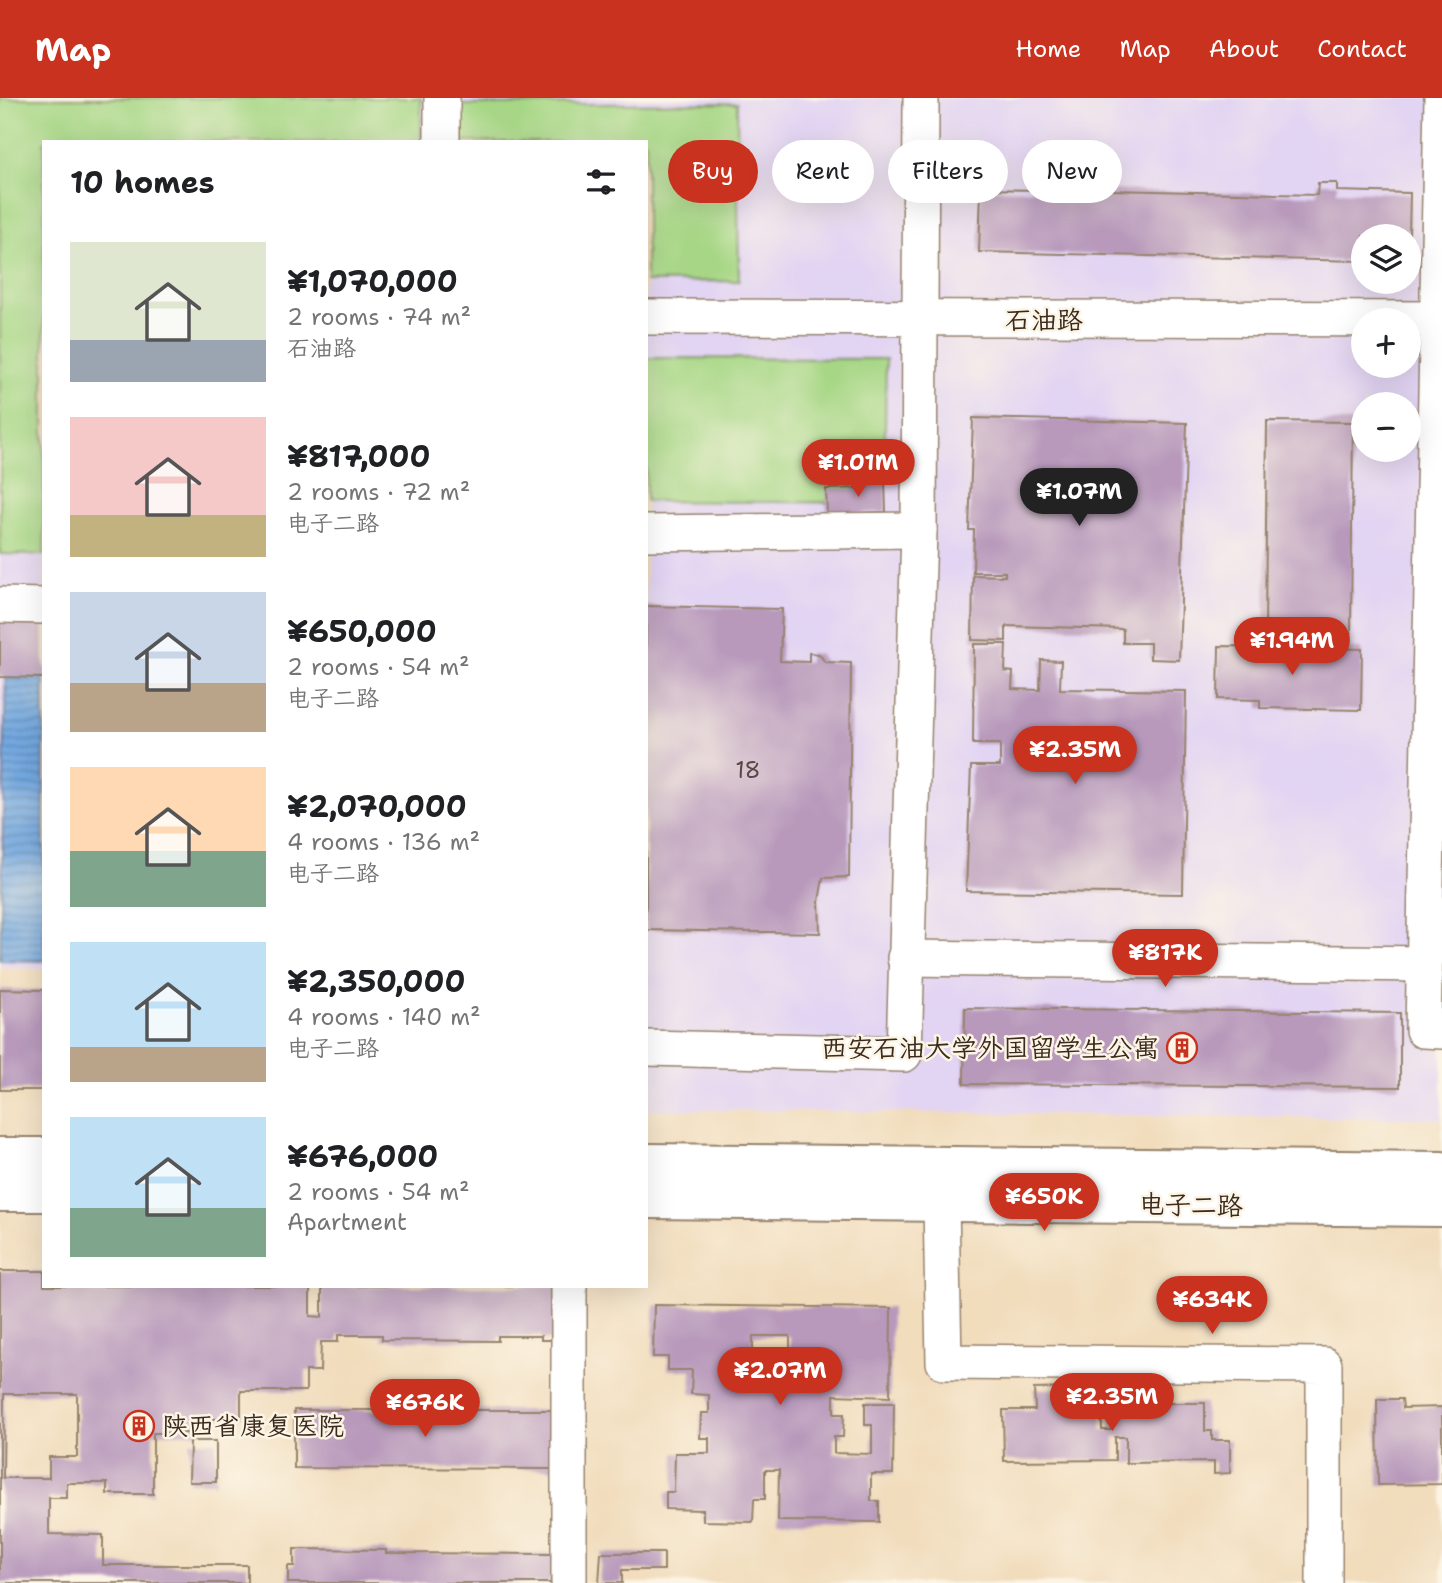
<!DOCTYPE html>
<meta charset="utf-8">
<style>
:root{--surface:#fff;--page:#f6f6f6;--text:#202124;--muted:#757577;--accent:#c8321e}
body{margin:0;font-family:"Shantell Sans","LXGW WenKai TC",sans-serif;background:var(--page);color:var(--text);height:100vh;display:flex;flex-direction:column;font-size:26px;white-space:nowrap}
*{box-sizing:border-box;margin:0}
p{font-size:23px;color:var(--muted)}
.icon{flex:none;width:38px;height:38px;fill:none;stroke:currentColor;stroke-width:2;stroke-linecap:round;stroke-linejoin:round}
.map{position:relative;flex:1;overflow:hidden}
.side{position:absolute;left:42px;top:42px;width:606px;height:1148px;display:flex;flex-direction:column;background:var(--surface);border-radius:0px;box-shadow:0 7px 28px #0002}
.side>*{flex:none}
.banner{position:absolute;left:668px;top:42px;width:665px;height:63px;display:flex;gap:14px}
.tools{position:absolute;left:1351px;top:126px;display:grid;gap:14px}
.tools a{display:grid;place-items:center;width:70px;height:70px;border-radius:50%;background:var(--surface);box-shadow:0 7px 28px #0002;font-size:35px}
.price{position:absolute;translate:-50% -60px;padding:0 16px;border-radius:24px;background:var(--accent);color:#fff;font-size:23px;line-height:46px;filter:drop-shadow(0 2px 4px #0008)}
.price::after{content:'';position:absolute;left:50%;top:42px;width:21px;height:16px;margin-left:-10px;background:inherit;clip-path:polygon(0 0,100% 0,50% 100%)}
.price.current{background:#222;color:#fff}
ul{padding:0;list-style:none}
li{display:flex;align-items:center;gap:21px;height:175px;padding:0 28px}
li span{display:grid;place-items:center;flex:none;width:196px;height:140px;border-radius:0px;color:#555}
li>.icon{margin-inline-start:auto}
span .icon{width:84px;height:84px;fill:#fffc;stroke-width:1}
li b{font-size:30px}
h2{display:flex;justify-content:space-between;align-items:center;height:84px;padding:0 28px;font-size:30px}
.chip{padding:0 24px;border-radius:32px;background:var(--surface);box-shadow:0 7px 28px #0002;font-size:24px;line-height:63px}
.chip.current{background:var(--accent);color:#fff}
header{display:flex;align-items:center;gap:42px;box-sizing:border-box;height:98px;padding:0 35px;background:var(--accent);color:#fff}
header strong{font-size:33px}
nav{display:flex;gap:38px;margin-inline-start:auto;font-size:24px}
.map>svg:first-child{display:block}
</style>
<header>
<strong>Map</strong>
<nav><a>Home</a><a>Map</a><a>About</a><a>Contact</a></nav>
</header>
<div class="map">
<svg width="1442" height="1485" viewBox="0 0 1442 1485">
<defs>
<pattern id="water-rules" width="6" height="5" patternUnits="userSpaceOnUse" patternTransform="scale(1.75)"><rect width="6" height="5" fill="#73a8e0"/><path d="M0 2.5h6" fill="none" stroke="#6089b5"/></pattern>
</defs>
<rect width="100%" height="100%" fill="#fcf5e5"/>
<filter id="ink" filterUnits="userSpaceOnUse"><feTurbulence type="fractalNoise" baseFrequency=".0143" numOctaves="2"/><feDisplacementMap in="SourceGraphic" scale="14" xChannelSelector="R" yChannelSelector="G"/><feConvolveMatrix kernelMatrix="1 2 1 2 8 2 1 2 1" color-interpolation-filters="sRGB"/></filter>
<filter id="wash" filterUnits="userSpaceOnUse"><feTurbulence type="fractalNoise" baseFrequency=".00686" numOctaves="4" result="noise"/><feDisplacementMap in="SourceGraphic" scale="28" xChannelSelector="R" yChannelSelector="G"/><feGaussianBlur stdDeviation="1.57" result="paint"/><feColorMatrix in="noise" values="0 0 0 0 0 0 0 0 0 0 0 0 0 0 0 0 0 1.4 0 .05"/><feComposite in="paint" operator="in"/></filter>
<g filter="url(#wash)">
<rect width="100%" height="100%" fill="#f1dcbc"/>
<!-- built -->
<path fill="#e2d4f3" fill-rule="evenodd" d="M0,0H1442V1021L646,1011V44H44V871L0,869ZM1363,138H1409V184H1363ZM1363,222H1409V268H1363ZM1363,306H1409V352H1363Z"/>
<!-- grass -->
<g fill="#a7d786" stroke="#718052" stroke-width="2">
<polygon points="0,0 421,0 421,44 44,44 44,457 0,456"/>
<polygon points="737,5 739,183 646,184 646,44 457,44 457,7"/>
<polygon points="646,260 886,261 884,405 646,403"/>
</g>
<!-- water -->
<polygon fill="url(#water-rules)" stroke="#57697f" stroke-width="2" points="6,567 44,568 44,863 0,862"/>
<g id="blocks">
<!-- building -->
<g fill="#b899bc" fill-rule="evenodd">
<polygon points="1051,82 1069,82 1069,91 1317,97 1318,85 1337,85 1337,93 1410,95 1409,138 1363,138 1363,163 979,154 981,91 1051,92"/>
<polygon points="973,320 1187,325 1179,562 1150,561 1150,545 1123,545 1123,531 1006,528 1006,543 972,542 973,477 1005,478 1005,474 973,474 974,432 969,432"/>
<polygon points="1267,323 1353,324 1351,535 1265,534"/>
<polygon points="862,383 885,383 886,414 827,416 826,391 862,390"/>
<polygon points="646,508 782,511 780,563 809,564 809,555 819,556 825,564 851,565 849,779 823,780 819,803 820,835 646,832"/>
<polygon points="0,523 44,523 44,580 0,579"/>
<polygon points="974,546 1006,546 1005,573 1013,574 1012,591 1040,592 1041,562 1061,563 1060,591 1186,593 1183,796 966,793 971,668 1000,668 1000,646 973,646"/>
<polygon points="1219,548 1362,551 1361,612 1260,610 1260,602 1218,601"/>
<polygon points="0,891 44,892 44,992 0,992"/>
<polygon points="965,910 1400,915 1400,989 964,986"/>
<path d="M0,1173H44V1188H310V1218L322,1219V1188H561V1242H541V1238H498V1243L382,1242V1237H338V1244H321L320,1273H306V1293H241V1321H200V1335H153V1396H107V1385H67V1400H49V1436L103,1437V1467H247V1485H0ZM4,1296H77V1359H49V1380H3Z"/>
<path d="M654,1207L891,1210L890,1299L834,1297V1316H844L843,1339H834V1355L872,1356V1327H865V1305H894L893,1376H871V1403H879V1424L778,1423L779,1372H765V1401H754L753,1424L703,1423V1412L666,1411V1394H674L675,1355H709V1340H700L701,1315H709V1297L691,1296L692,1272H668V1259H653ZM753,1238H790V1254H778V1279L764,1278V1254H753Z"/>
<polygon points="1071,1290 1071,1313 1101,1313 1102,1332 1111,1332 1111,1306 1144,1306 1144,1299 1166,1299 1166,1305 1205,1305 1205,1333 1212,1333 1212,1342 1230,1342 1230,1375 1214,1376 1214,1364 1126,1365 1126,1339 1115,1339 1115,1362 1004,1363 1003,1312 1035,1312 1034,1291"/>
<polygon points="1377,1301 1402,1301 1403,1310 1442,1309 1442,1386 1378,1387"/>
<polygon points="294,1312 555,1312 555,1371 294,1370"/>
<polygon points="190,1343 216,1343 216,1384 189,1384"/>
<polygon points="294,1451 386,1452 386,1455 554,1456 554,1485 288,1485 288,1468 294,1468"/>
<polygon points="601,1455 664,1455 664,1472 622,1472 622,1485 599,1485"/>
</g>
</g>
</g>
<g filter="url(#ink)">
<use href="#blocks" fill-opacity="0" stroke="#96836d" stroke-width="2"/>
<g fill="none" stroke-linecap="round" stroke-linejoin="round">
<!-- minor casing -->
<g stroke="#96836d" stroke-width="38">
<g id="minor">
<polyline points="442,0 442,44"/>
<polyline points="1442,0 1423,932 1442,933"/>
<polyline points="646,219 1442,221"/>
<polyline points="646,435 919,432"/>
<polyline points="0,507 44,508"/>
<polyline points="905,860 1425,866"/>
<polyline points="646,950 904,956 919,432 921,0"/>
<polyline points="941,1104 944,1264 1324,1267 1324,1485"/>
<polyline points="569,1188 569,1485"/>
</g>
</g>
<!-- secondary casing -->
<g stroke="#96836d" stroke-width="42">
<g id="secondary">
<polyline points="0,1059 44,1059"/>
<polyline points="646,1065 1442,1073"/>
<polyline points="0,1094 44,1094"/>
<polyline points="646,1101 1442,1109"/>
</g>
</g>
<!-- minor -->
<use href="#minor" stroke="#fff" stroke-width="35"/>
<!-- secondary -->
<use href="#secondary" stroke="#fff" stroke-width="38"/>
</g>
</g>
<!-- icons -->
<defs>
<g id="building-ring" transform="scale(1.575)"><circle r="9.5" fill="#fcf5e5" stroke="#c8321e" stroke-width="1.5"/><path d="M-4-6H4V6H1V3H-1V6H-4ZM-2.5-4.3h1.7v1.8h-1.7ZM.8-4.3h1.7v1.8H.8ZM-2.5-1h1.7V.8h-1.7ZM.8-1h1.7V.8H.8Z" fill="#c8321e"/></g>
</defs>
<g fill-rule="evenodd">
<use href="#building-ring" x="1182" y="950"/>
<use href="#building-ring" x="139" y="1328"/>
</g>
<g text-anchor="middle" stroke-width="5" stroke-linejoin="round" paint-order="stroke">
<!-- number labels -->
<g font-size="23" fill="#5a4646">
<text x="748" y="680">18</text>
</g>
<!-- street labels -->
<g font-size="26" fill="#3b2a1e" stroke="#fcf5e5">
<text x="1044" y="231">石油路</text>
<text transform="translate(1191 1107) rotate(1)" y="9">电子二路</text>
</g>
<!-- poi labels -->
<g font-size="26" fill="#3b2a1e" stroke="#fcf5e5" text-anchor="end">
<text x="1159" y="959">西安石油大学外国留学生公寓</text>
<text x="162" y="1337" text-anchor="start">陕西省康复医院</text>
</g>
</g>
</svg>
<div class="tools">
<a><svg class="icon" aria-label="layers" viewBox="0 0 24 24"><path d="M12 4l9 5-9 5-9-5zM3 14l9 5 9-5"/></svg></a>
<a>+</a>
<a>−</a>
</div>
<b class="price" style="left:858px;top:401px">¥1.01M</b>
<b class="price current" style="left:1079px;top:430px">¥1.07M</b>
<b class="price" style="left:1292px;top:579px">¥1.94M</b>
<b class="price" style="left:1075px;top:688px">¥2.35M</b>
<b class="price" style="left:1165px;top:891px">¥817K</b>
<b class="price" style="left:1044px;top:1135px">¥650K</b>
<b class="price" style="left:1212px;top:1238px">¥634K</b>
<b class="price" style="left:780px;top:1309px">¥2.07M</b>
<b class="price" style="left:1112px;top:1335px">¥2.35M</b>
<b class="price" style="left:425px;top:1341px">¥676K</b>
<div class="banner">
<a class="chip current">Buy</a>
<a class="chip">Rent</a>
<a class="chip">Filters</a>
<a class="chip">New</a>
</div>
<section class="side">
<h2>10 homes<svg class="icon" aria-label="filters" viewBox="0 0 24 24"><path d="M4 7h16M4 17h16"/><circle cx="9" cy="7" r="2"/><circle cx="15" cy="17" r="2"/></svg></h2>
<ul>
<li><span style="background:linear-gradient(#dfe7d0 70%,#9aa5b1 0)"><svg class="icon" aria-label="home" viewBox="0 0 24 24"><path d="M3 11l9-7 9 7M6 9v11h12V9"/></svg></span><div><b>¥1,070,000</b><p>2 rooms · 74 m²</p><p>石油路</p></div></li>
<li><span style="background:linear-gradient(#f6c9c9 70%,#c2b280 0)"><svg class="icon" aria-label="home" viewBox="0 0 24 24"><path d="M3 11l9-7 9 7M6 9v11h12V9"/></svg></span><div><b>¥817,000</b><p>2 rooms · 72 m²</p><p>电子二路</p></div></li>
<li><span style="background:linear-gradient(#c9d6e8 65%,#b9a48a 0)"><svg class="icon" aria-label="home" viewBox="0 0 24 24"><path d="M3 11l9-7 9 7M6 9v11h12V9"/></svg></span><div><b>¥650,000</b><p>2 rooms · 54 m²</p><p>电子二路</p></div></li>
<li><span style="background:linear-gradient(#ffd9b3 60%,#7fa58c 0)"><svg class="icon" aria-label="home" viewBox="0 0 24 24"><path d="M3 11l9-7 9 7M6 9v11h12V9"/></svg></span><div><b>¥2,070,000</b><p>4 rooms · 136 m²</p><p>电子二路</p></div></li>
<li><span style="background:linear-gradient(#bfe0f5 75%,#b9a48a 0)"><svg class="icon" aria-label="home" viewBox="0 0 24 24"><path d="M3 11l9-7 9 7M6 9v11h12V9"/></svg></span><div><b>¥2,350,000</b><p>4 rooms · 140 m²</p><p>电子二路</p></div></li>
<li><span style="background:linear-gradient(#bfe0f5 65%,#7fa58c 0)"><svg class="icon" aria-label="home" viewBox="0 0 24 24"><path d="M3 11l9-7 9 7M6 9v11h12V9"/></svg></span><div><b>¥676,000</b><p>2 rooms · 54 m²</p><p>Apartment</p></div></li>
</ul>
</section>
</div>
